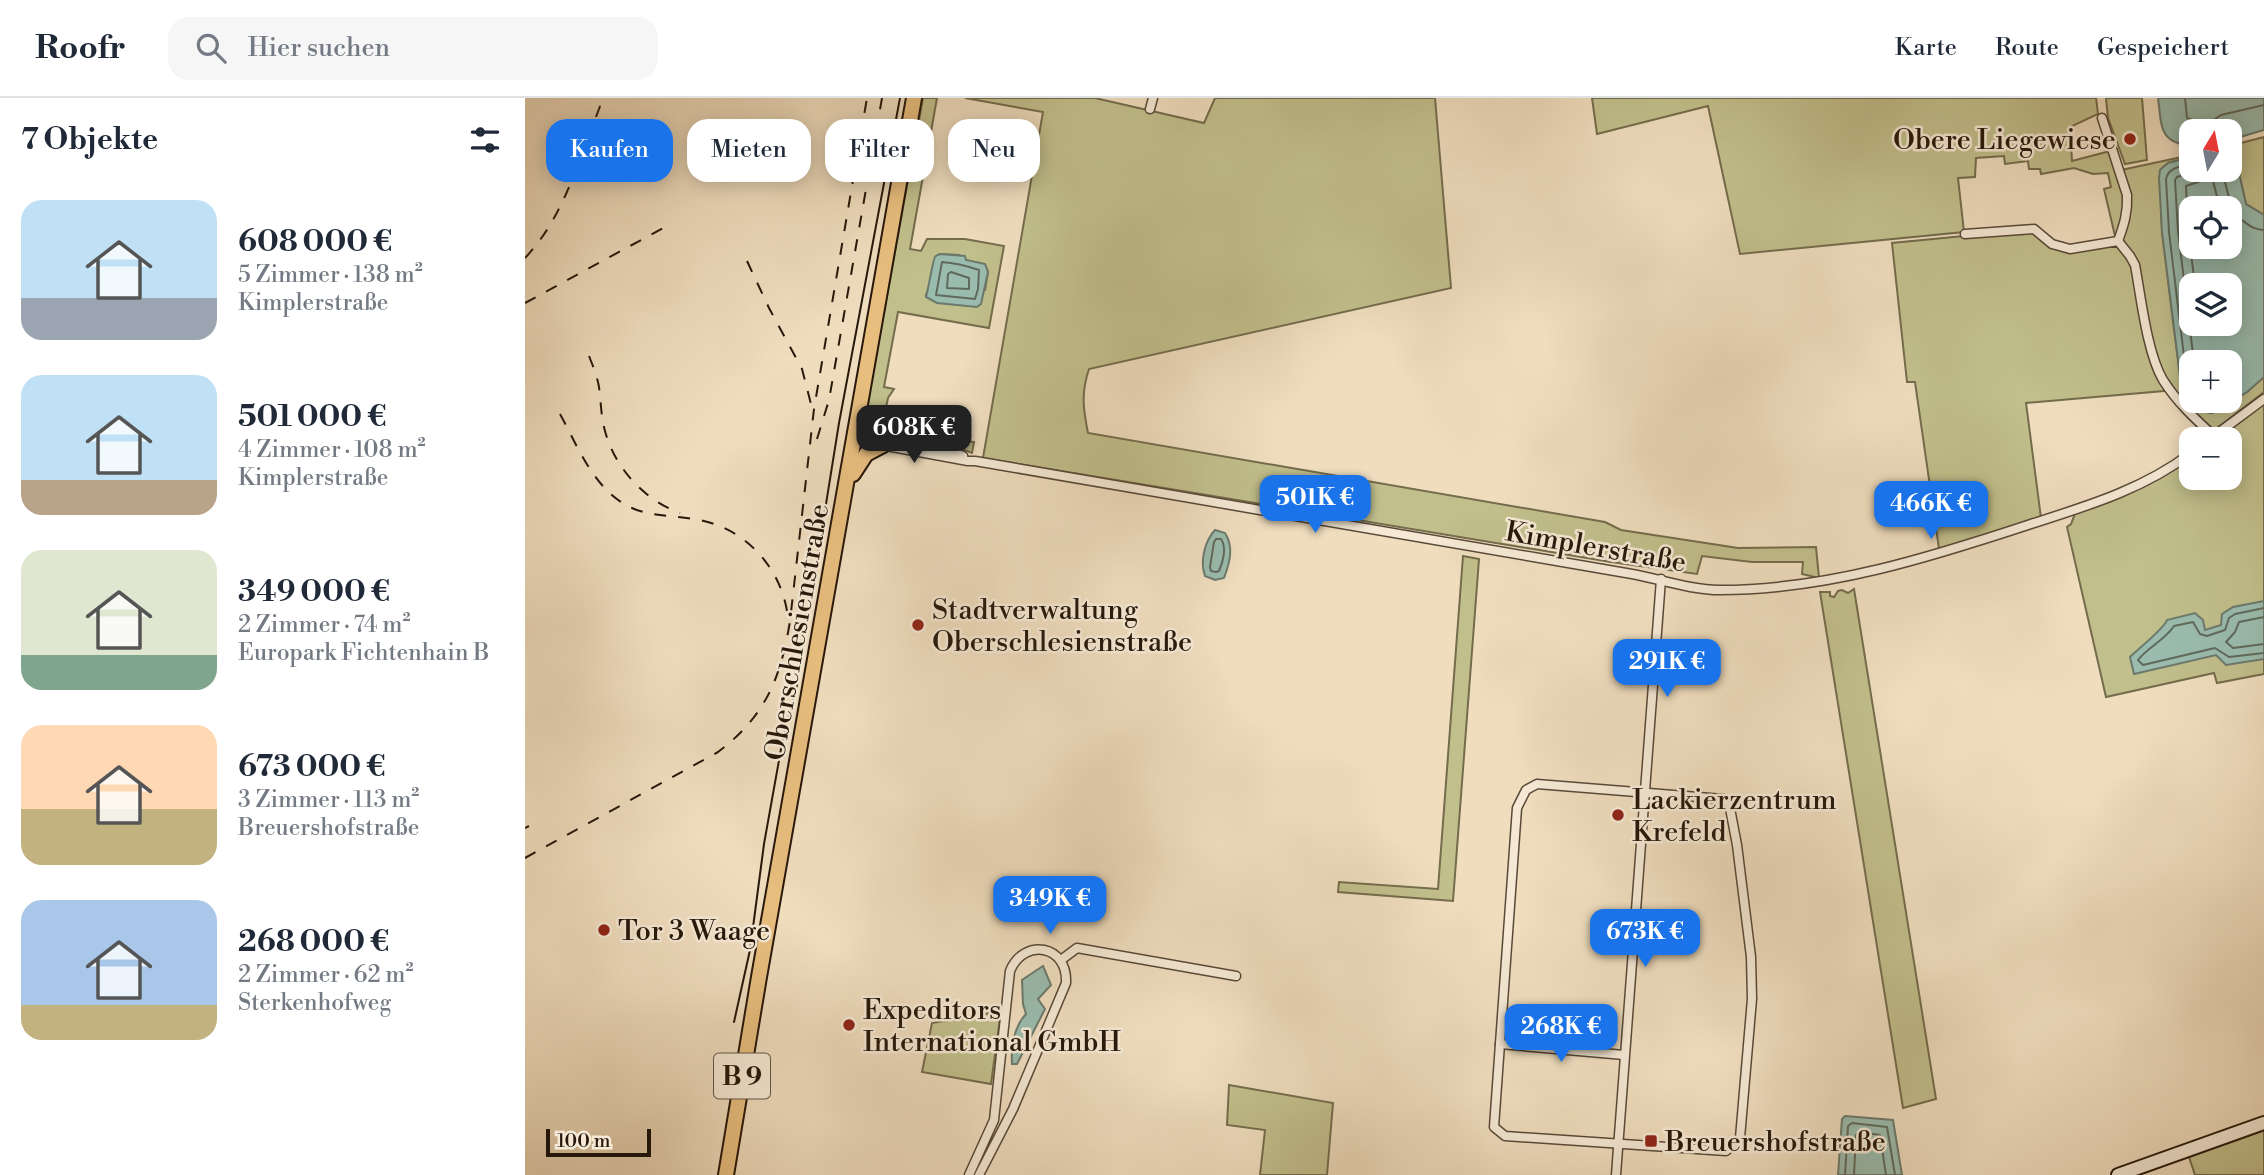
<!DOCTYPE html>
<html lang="de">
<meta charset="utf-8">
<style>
:root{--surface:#fff;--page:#f6f6f7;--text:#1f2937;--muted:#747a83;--line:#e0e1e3;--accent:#1a73e8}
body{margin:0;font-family:"Libre Bodoni",serif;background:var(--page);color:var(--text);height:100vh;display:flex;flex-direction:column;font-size:26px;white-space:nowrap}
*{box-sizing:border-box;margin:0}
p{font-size:23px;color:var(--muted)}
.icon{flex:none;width:38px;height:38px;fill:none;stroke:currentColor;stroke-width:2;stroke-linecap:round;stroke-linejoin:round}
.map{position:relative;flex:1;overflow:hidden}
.panel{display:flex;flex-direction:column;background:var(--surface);width:525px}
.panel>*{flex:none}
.hud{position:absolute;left:21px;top:21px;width:665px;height:63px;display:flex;gap:14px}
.needle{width:46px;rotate:10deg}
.tools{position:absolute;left:1654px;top:21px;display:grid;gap:14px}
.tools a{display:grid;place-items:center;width:63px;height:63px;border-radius:14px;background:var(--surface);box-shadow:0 4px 18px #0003;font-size:35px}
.scale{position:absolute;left:21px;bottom:18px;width:105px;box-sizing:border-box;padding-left:7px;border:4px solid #27180b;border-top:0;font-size:19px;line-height:24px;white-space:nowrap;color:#27180b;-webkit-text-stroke:5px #f5e9d5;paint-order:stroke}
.price{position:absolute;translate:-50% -60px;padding:0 16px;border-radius:14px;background:var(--accent);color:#fff;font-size:23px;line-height:46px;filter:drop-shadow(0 2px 4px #0008)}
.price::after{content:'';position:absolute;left:50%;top:42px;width:21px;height:16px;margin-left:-10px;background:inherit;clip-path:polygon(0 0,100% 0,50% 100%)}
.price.active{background:#222;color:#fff}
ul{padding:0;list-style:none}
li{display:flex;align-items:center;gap:21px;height:175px;padding:0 21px}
li span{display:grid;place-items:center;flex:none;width:196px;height:140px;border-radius:21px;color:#555}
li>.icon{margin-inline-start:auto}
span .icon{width:84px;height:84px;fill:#fffc;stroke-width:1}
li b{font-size:30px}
h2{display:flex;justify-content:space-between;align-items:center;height:84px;padding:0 21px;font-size:30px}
.pill{padding:0 24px;border-radius:21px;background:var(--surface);box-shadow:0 4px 18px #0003;font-size:24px;line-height:63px}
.pill.active{background:var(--accent);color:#fff}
header{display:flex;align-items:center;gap:42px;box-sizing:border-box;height:98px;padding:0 35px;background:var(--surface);border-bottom:2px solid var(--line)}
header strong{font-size:33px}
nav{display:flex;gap:38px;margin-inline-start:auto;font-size:24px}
.search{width:490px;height:63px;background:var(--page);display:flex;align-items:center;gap:18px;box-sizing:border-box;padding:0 24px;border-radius:21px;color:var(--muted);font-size:26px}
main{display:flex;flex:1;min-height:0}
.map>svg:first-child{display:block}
</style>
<header>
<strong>Roofr</strong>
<div class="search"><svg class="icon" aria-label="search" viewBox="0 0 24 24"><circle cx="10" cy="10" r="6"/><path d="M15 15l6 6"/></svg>Hier suchen</div>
<nav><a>Karte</a><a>Route</a><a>Gespeichert</a></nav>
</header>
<main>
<section class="panel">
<h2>7 Objekte<svg class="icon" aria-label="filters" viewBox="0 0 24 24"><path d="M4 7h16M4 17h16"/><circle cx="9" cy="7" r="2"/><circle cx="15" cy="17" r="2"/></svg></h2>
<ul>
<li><span style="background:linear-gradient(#bfe0f5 70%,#9aa5b1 0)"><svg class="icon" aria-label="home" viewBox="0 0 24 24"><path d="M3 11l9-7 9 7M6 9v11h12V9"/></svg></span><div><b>608 000 €</b><p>5 Zimmer · 138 m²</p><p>Kimplerstraße</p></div></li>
<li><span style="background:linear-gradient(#bfe0f5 75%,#b9a48a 0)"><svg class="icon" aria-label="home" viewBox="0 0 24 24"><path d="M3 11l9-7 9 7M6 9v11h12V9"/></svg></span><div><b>501 000 €</b><p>4 Zimmer · 108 m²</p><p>Kimplerstraße</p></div></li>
<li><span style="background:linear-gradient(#dfe7d0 75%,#7fa58c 0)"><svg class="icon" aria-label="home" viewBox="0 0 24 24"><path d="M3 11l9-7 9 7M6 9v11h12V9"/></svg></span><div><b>349 000 €</b><p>2 Zimmer · 74 m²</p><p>Europark Fichtenhain B</p></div></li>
<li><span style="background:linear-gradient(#ffd9b3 60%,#c2b280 0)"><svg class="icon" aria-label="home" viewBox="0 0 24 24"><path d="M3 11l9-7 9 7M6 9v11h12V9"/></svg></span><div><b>673 000 €</b><p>3 Zimmer · 113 m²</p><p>Breuershofstraße</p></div></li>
<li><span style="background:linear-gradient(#a9c7e8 75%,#c2b280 0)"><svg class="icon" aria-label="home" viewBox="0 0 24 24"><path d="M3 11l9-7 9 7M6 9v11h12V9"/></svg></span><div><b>268 000 €</b><p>2 Zimmer · 62 m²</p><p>Sterkenhofweg</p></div></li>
</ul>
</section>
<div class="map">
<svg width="1739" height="1077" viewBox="0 0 1739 1077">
<rect width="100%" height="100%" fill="#efddbe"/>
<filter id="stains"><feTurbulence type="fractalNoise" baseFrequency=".00286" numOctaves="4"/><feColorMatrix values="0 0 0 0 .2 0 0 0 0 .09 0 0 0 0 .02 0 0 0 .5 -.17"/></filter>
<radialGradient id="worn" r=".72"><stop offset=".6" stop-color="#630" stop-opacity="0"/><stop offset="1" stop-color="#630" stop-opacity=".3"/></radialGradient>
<!-- green -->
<g fill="#c1bf8c" stroke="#746c4c" stroke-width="2" fill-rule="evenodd">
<path d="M398,0H412L385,151L396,153L402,141H440L479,148L464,230L373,214L359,289L369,291L363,300L360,314L368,316L370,321L435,333L434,342L449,344L447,355L424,346L352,330L339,323ZM415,156L434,157L440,162L460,166L463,174L460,192L401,197Z"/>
<path d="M440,0H570L679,25L690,0H910L926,190L564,271C556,295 558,310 563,335L1080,424L1096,432L1213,450L1291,449L1294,480L1277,476L1278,464H1227L1177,458L1172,476L1086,464L458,360L518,14Z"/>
<path d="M1067,0H1571L1573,16L1545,29L1547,63L1585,53C1594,80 1609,112 1590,138L1579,91L1586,89L1583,75L1568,76L1549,70L1516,76L1515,71H1504L1503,63L1480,66L1479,58L1451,60L1450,79L1433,80L1439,134L1215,156L1183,8L1072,36Z"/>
<polygon points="1581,0 1617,0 1622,62 1600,66 1583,20"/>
<polygon points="1739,39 1739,117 1721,106 1711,63 1705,63 1704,48"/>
<path d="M1666,57V59L1643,65L1635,72L1637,134L1656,286C1664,298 1672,312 1687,315L1722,294L1739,279V294L1691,331L1681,330L1639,279L1627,244L1616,183L1597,141L1603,123L1596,72Z"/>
<polygon points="1480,134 1509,134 1526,147 1595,149 1609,170 1623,245 1641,290 1639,293 1501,305 1516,420 1414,451 1390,284 1382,284 1367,145"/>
<path d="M1739,304V576L1692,585L1689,575L1581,599L1542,429L1546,426L1551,413C1594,398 1630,386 1666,357V380H1704V341H1691Z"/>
<polygon points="938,458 954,461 928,803 813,794 814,784 913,791"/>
<polygon points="1329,491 1411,1001 1378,1010 1295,494 1305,494 1305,498 1309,499 1313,493 1317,492 1323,495"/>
<polygon points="476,913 466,986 397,974 407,925"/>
<polygon points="704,987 808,1005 802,1077 735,1077 740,1032 702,1027"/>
<polygon points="1739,1029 1739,1077 1670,1077 1663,1056"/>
</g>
<!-- water -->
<g fill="#9abcae" stroke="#6c7a6d" stroke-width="2" fill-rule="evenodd">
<path d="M1633,0H1739V32L1705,42L1704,33H1666V48C1632,44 1637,26 1633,0Z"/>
<path d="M1666,59V72H1704L1705,63L1711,62L1721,106L1739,117V279L1722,294L1687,315L1681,314L1668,303H1704V264H1666V301L1656,286L1637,134L1634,80L1635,72L1643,65ZM1704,110V149H1666V110ZM1666,187H1704V226H1666Z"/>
<path d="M415,156L440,158L441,162L460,166L463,174L456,206L452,209L412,205L401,199C403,193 408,161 410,159C411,157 413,157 415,156Z"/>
<path d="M690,432L700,435C709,449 705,464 699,480L690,482L680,478C675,464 679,444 690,432Z"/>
<path d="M1739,503V561L1701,567L1691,557L1609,576L1605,559C1614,550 1639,531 1642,522L1670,515L1678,522L1680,532L1696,527L1697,516L1708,509Z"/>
<path d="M518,868L526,887L513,901L520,911L492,966H487C486,949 489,929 501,916L498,906L497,882Z"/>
<polygon points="1320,1018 1368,1022 1377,1077 1313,1077 1317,1021"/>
</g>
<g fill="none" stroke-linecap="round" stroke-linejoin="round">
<!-- shore -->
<g stroke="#606a5c" stroke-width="2">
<polyline points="1660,0 1662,20 1681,27 1696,17 1739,7"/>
<path d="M1666,66C1656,68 1643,70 1641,81L1644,134L1662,283L1666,289"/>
<path d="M1692,72C1707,85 1698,108 1718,123C1725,128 1730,132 1739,132"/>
<path d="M417,164C431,165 442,168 454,172L453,191L450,201L411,197Z"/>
<polygon points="426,174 444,180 444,191 422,190 423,176"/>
<polyline points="1670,187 1663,132 1661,88 1685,80 1688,83 1695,110"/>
<polyline points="1669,264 1653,133 1650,82 1652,79 1674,72"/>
<path d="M691,441H696C702,449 698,464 694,473L691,474L686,473L685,469L689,444Z"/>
<path d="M1739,510L1710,516L1704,520L1700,532L1682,538L1675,536L1668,524L1649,528C1640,542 1623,549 1613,562L1618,567L1690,550L1704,559L1739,555"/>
<polyline points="1739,519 1714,524 1710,534 1701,544 1708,550 1739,546"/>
<polyline points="1320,1077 1323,1028 1327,1025 1362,1029 1370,1077"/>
<polyline points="1329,1077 1331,1037 1335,1034 1355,1037 1361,1077"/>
</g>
<!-- minor casing -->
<g stroke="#594938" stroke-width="11">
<g id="minor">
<polyline points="625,11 628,0"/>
<path d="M1577,20L1602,97C1603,114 1599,127 1593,143"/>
<path d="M1440,136L1509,131L1527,146L1545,151L1593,143L1605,158L1610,167C1616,199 1622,255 1638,282C1652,304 1670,321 1689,338"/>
<polyline points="331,331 423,352 438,358"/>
<polyline points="1685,341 1739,301"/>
<path d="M329,342L443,363H450L1107,476C1135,481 1166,492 1195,492C1302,492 1406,459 1506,426C1562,408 1619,391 1666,355"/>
<polygon points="1012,686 1198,701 1204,705 1212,747 1226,859 1227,901 1215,1040 1201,1053 980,1038 969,1029 992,710 1001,692"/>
<polyline points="536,862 552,850 711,878"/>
<polyline points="975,946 1099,957"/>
<path d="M444,1077L469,1022L485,873C499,839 543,847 541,885L488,1011L454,1077"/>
<polyline points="1091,1077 1136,481"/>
</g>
</g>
<!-- secondary casing -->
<g stroke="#27180b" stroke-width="16">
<polyline id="secondary" points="1593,1077 1739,1025"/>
</g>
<!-- primary casing -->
<g stroke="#27180b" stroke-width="18">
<g id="primary">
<polyline points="328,376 341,356 358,347"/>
<polyline points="201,1077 234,879 389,0"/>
</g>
</g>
<!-- minor -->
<use href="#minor" stroke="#f5e9d5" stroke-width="8"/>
<!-- secondary -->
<use href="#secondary" stroke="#f5e9d5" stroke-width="12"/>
<!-- primary -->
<use href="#primary" stroke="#e8be7f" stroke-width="14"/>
<!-- tram -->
<polyline stroke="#27180b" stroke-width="2" points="209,924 225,852 239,746 258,640 272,587 314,325 375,0"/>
<!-- rail -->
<g stroke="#27180b" stroke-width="2" stroke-dasharray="12 12" stroke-linecap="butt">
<polyline points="71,19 78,0"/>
<path d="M0,160C35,123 49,77 66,30"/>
<polyline points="222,163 244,210 277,271 286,306"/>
<polyline points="0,205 140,129"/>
<path d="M64,258C68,268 72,278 74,289C76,304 76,319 80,333C90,370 119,402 155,415"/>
<path d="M35,316C52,347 66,384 96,404C118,419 144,417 169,421C217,428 254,466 262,513"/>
<polyline points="292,341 304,302 357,0"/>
<polyline points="0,730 4,728"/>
<path d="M0,760L193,654C241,618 256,579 265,523L289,311L342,0"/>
</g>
</g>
<!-- markers -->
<g fill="#8f2418" stroke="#f5e9d5" stroke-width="2.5">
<circle cx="1605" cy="41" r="7"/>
<circle cx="393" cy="527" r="7"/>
<circle cx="1093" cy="717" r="7"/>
<circle cx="79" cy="832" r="7"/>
<circle cx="324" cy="927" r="7"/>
<rect x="1119" y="1036" width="14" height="14" rx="3.5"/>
</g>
<g text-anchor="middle" stroke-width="5" stroke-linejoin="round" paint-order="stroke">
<!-- shield labels -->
<rect fill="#f5e9d5" stroke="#655748" stroke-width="2" x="189" y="955.5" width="56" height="45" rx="5"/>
<g font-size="26" font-weight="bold" fill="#27180b">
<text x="217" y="987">B 9</text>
</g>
<!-- poi labels -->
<g font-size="28" fill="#27180b" stroke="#f5e9d5" text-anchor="start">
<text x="1591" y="51" text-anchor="end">Obere Liegewiese</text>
<text x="407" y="521">Stadtverwaltung<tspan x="407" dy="32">Oberschlesienstraße</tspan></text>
<text x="1107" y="711">Lackierzentrum<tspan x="1107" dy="32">Krefeld</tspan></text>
<text x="93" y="842">Tor 3 Waage</text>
<text x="338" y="921">Expeditors<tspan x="338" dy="32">International GmbH</tspan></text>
<text x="1140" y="1053">Breuershofstraße</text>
</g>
<!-- street labels -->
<g font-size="28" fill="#27180b" stroke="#f5e9d5">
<text transform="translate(1071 448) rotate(10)" y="10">Kimplerstraße</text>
<text transform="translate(271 534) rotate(-80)" y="10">Oberschlesienstraße</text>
</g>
</g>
<rect width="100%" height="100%" filter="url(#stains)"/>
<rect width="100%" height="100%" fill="url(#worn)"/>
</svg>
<div class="tools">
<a><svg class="needle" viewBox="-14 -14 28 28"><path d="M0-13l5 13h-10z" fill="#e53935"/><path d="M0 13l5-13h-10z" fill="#747a83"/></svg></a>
<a><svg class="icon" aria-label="locate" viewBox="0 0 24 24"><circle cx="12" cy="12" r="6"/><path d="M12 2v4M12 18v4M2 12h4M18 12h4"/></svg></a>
<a><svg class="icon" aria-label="layers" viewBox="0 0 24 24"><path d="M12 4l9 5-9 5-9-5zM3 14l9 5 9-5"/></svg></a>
<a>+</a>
<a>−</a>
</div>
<div class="scale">100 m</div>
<b class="price active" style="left:389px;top:367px">608K €</b>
<b class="price" style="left:790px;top:437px">501K €</b>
<b class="price" style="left:1406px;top:443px">466K €</b>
<b class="price" style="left:1142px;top:601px">291K €</b>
<b class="price" style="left:525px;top:838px">349K €</b>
<b class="price" style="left:1120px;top:871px">673K €</b>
<b class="price" style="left:1036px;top:966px">268K €</b>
<div class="hud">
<a class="pill active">Kaufen</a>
<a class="pill">Mieten</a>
<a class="pill">Filter</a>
<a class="pill">Neu</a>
</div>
</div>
</main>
